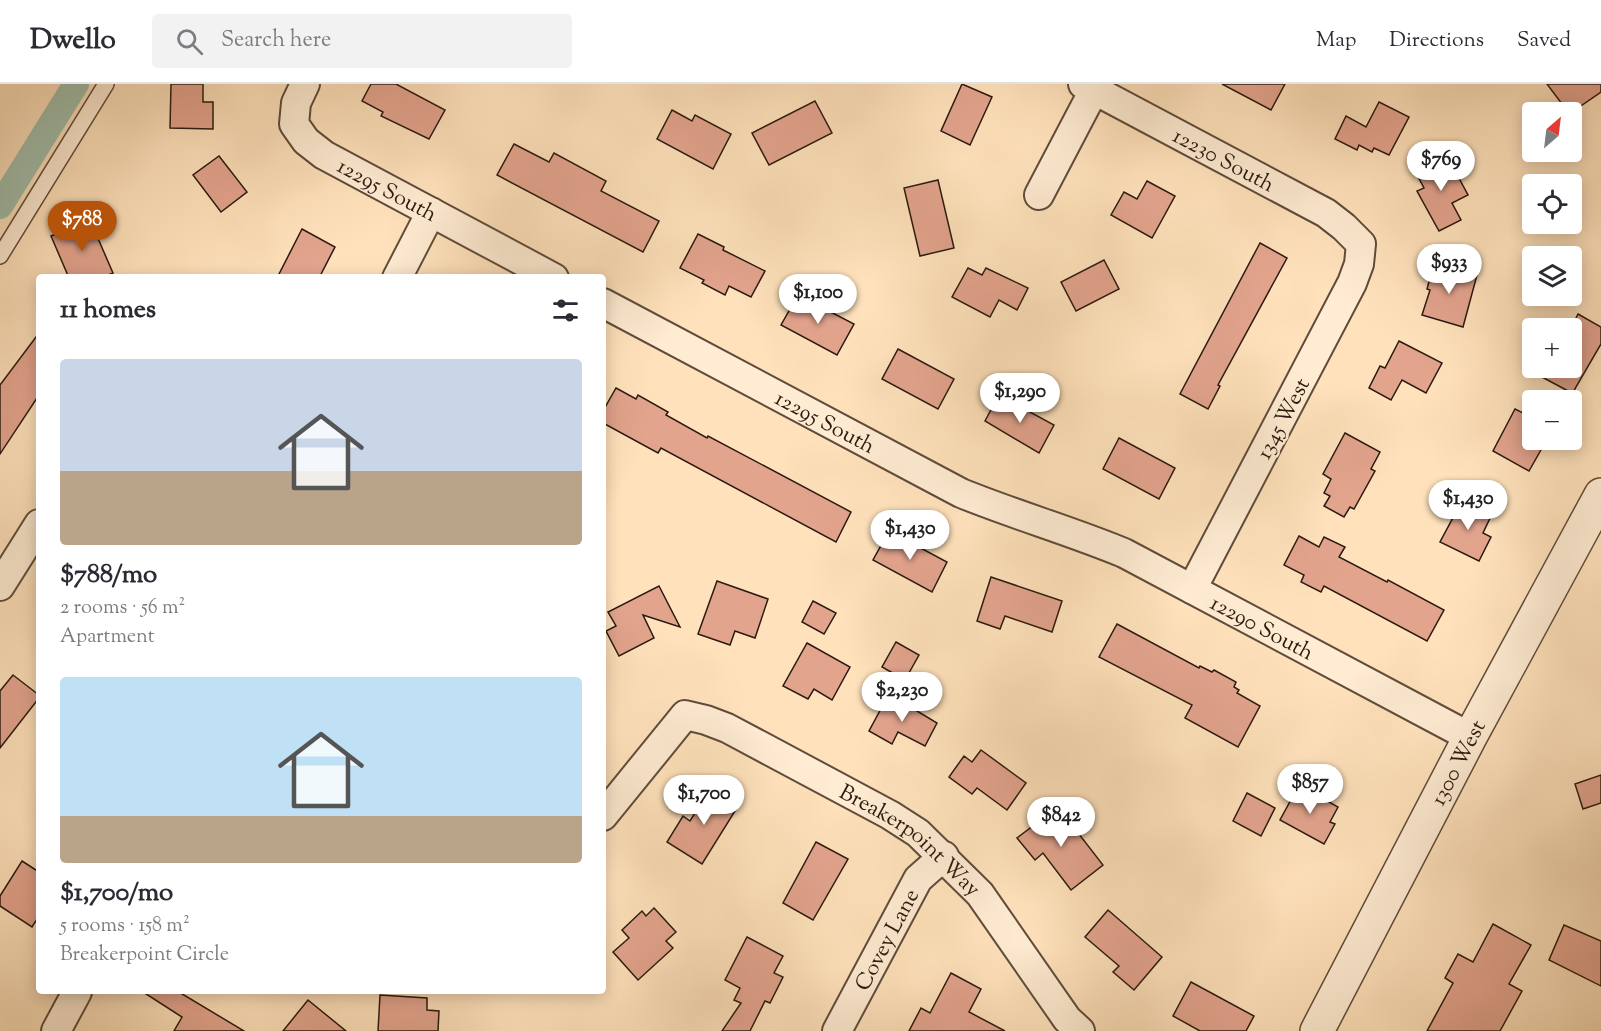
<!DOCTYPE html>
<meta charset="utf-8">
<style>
:root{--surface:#fff;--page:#f2f2f3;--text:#2b2b33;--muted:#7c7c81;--line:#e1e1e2;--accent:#b45309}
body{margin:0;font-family:"Sorts Mill Goudy",serif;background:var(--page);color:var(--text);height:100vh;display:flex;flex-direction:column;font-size:22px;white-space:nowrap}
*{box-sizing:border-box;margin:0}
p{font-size:20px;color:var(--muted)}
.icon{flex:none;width:33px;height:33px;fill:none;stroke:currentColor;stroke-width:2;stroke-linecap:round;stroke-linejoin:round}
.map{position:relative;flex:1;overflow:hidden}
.panel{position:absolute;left:36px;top:190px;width:570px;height:720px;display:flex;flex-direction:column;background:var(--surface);border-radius:6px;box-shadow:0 3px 15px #0003}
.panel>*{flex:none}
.needle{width:39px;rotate:28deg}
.controls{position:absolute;left:1522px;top:18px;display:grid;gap:12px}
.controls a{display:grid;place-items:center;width:60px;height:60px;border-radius:6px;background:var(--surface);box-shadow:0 3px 15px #0003;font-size:30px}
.price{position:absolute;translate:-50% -51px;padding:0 14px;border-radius:21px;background:#fff;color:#222;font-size:20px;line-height:39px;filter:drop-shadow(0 2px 3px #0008)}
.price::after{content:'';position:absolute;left:50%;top:36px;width:18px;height:14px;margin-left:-9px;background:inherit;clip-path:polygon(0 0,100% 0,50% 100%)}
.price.selected{background:var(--accent);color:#fff}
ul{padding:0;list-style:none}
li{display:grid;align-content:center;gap:12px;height:318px;padding:0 24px}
li span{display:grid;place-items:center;height:186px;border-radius:6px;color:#555}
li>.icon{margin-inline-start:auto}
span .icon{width:108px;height:108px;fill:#fffc;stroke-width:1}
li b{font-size:26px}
h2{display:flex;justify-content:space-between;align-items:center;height:72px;padding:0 24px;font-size:26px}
header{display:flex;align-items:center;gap:36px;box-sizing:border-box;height:84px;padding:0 30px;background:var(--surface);border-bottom:2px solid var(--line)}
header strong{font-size:28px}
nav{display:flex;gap:33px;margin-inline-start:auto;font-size:21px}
.search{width:420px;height:54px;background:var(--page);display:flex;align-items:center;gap:15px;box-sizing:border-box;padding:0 21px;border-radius:6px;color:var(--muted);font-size:22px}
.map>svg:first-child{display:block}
</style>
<header>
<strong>Dwello</strong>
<div class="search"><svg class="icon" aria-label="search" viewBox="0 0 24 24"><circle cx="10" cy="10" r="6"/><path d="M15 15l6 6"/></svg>Search here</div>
<nav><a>Map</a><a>Directions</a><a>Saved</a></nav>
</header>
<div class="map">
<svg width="1601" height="947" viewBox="0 0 1601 947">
<rect width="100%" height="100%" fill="#ffe2bc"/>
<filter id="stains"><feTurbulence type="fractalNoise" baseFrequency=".00333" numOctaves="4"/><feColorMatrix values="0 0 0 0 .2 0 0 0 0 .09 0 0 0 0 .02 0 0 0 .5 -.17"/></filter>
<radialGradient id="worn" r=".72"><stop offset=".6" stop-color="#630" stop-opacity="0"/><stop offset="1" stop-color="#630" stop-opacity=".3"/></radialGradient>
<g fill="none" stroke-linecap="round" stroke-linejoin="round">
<!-- canal -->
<polyline stroke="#a1bfac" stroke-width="26" points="0,122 76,0"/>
</g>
<!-- building -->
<g fill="#e3a48e" stroke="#2a1a0f" stroke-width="1.5">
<polygon points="171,0 203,0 203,18 213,18 213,45 170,44"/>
<polygon points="371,0 396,0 445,26 429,55 381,32 383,28 362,17"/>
<polygon points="962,0 992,13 970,61 941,47"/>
<polygon points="1222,0 1285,0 1271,26"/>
<polygon points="1547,0 1601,0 1601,8 1572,28 1568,28"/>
<polygon points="815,17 832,49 769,81 752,49"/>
<polygon points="1379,18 1409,33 1389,71 1374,64 1372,68 1359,61 1357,66 1335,55 1346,32 1366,43"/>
<polygon points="672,26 692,37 695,31 731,50 713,85 657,55"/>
<polygon points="514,60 549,78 554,69 606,97 601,107 659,137 643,168 497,91"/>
<polygon points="219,72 247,108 221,128 193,91"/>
<polygon points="1447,72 1468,111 1452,119 1461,136 1439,147 1417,107 1424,104 1416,89"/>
<polygon points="938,96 954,164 920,172 904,104"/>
<polygon points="1147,97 1175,112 1152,154 1111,131 1124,108 1137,115"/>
<polygon points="90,136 113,189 102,194 69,194 51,152"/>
<polygon points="302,145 335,163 319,194 277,194"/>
<polygon points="698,150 724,163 723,166 765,187 751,213 729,202 725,211 702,199 704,196 680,184"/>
<polygon points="1260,159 1287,174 1218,301 1220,302 1208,325 1180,310"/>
<polygon points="1104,176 1119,205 1076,227 1061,198"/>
<polygon points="1434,179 1477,191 1463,243 1422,231 1430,206 1427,205"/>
<polygon points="968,184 982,191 986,184 1028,204 1017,226 999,216 990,233 952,213"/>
<polygon points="798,211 854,240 837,271 781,241"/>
<polygon points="1578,230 1601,243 1601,260 1572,310 1572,309 1525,284 1572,284 1572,242"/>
<polygon points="39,249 39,311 0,370 0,301"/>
<polygon points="1399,257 1442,279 1426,309 1402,296 1391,316 1369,304 1380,282 1385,284"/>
<polygon points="898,265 954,295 938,325 882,295"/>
<polygon points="616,304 636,315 638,311 668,328 666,331 707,354 708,352 851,428 836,458 661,364 658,369 603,339 603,327"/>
<polygon points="999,311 1054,341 1039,369 985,337"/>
<polygon points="1515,325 1533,334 1533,359 1542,364 1529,387 1493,367"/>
<polygon points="1345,349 1380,368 1371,385 1375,387 1354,425 1350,423 1344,433 1324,422 1330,412 1324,409 1331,395 1323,390"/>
<polygon points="1119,354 1175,384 1159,415 1103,385"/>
<polygon points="1463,415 1492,430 1483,449 1491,453 1479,477 1440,458"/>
<polygon points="889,447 947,478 932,508 873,476"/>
<polygon points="1299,452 1319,463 1324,453 1345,463 1339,473 1387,498 1388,496 1444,526 1427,557 1324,502 1321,508 1301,498 1304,491 1284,481"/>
<polygon points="991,493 1062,517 1052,548 1005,532 1000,545 977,537"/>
<polygon points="717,497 768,515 755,554 735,547 730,561 698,550"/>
<polygon points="659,502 680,543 643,531 654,554 619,572 606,547 616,542 608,528"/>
<polygon points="813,517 836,529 824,550 802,538"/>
<polygon points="1117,540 1199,584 1200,582 1212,588 1214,586 1236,598 1234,603 1239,606 1237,609 1260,622 1238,663 1185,634 1192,621 1099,573"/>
<polygon points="896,558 919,571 905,596 882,583"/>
<polygon points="807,559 850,583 832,616 814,605 808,615 783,602"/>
<polygon points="13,591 39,611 39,614 0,664 0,607"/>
<polygon points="889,610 937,639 925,662 898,648 892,660 869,647"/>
<polygon points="981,666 1026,699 1007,726 977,704 972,710 949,693 964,672 972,678"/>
<polygon points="1601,691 1601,719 1583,725 1575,700"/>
<polygon points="1299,701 1338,723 1330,738 1335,740 1324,760 1280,736"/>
<polygon points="712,702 740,719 702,780 667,758 683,732 690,737"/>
<polygon points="1247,709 1275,724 1261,752 1233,737"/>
<polygon points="1058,723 1103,781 1071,806 1043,769 1035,776 1017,754"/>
<polygon points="816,758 848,775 813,836 783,819"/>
<polygon points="22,777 39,788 39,832 32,843 0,822 0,812"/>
<polygon points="654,824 676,848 666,857 673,864 638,896 613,868 629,854 622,846 642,827 646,832"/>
<polygon points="1108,826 1162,873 1134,906 1113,888 1119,882 1085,853"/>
<polygon points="1493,840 1531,861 1509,900 1522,907 1500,947 1427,947 1453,899 1445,894 1458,870 1473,878"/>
<polygon points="1564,841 1601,857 1601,902 1549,876"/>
<polygon points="747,853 783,872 774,889 783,893 770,919 765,917 750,947 722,947 741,919 734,916 740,904 725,896"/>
<polygon points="951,889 981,905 969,928 1005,947 909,947 921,924 930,929"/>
<polygon points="1191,898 1254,932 1246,947 1200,947 1173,932"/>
<polygon points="143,908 179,908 244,947 174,947 182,933"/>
<polygon points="380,911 427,914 427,926 439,927 438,947 378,947"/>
<polygon points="308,916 346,947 283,947"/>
</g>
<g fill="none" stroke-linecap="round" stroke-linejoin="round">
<!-- service casing -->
<g stroke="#5f4c3a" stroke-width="18">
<polyline id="service" points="0,172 106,0"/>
</g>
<!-- minor casing -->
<g stroke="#5f4c3a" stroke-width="32">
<g id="minor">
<path id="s1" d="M305,0L296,19L294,40L306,57L324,71L554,194"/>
<path id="s2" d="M1083,0L1326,129L1344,143L1361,160L1359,180L1352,199L1192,505"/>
<polyline points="1039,111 1094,6"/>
<polyline points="397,194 431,128"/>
<path id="s3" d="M603,219L961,409C1015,431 1071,447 1124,469L1470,653"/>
<polyline points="0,502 39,440"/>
<path id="s4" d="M603,732L685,631L706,636L727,644L890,731L918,749L980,810L1067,935L1080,947"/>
<polyline points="56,947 77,908"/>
<path id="s5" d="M837,947L918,795L944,772"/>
</g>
</g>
<!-- tertiary casing -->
<g stroke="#5f4c3a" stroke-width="36">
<g id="tertiary">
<path id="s6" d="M1317,947L1470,653L1601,411"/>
</g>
</g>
<!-- service -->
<use href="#service" stroke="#ffecd3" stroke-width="15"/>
<!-- minor -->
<use href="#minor" stroke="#ffecd3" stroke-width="28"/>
<!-- tertiary -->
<use href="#tertiary" stroke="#ffecd3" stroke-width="33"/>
</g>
<g text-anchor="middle" stroke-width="5" stroke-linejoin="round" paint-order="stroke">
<!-- street labels -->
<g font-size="22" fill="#2a1a0f" stroke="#ffecd3">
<text dy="8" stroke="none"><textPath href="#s2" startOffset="160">12230 South</textPath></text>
<text dy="8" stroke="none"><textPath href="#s1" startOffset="158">12295 South</textPath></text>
<text transform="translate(1282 334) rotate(-62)" y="8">1345 West</text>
<text dy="8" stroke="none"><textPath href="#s3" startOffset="252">12295 South</textPath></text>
<text dy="8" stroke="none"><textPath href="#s3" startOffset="736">12290 South</textPath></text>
<text dy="8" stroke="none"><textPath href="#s6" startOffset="303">1300 West</textPath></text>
<text dy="8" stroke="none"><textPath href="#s4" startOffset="390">Breakerpoint Way</textPath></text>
<text dy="8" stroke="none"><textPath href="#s5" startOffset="104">Covey Lane</textPath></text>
</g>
</g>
<rect width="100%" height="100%" filter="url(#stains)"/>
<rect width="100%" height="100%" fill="url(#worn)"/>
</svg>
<div class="controls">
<a><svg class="needle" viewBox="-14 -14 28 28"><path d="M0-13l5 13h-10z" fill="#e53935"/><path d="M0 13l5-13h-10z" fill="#7c7c81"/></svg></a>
<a><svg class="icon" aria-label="locate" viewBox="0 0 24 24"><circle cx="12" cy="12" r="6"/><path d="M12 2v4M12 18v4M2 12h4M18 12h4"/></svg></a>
<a><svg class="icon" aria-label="layers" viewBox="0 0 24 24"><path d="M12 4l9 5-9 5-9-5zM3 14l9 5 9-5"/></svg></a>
<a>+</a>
<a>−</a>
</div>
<b class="price" style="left:1441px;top:108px">$769</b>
<b class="price selected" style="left:82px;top:168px">$788</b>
<b class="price" style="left:1449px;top:211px">$933</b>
<b class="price" style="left:818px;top:241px">$1,100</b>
<b class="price" style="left:1020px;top:340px">$1,290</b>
<b class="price" style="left:1468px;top:447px">$1,430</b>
<b class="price" style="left:910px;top:477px">$1,430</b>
<b class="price" style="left:902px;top:639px">$2,230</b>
<b class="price" style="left:1310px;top:731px">$857</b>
<b class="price" style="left:704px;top:742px">$1,700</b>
<b class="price" style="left:1061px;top:764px">$842</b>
<section class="panel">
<h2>11 homes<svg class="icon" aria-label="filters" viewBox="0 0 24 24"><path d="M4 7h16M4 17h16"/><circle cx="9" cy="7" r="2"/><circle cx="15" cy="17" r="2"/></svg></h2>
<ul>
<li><span style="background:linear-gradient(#c9d6e8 60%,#b9a48a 0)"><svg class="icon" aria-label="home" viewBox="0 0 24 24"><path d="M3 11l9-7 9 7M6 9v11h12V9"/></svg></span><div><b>$788/mo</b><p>2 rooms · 56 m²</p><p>Apartment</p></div></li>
<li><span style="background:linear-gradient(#bfe0f5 75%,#b9a48a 0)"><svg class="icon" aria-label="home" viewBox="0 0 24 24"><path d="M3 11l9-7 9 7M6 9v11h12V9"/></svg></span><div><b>$1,700/mo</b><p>5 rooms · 158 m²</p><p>Breakerpoint Circle</p></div></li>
</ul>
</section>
</div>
